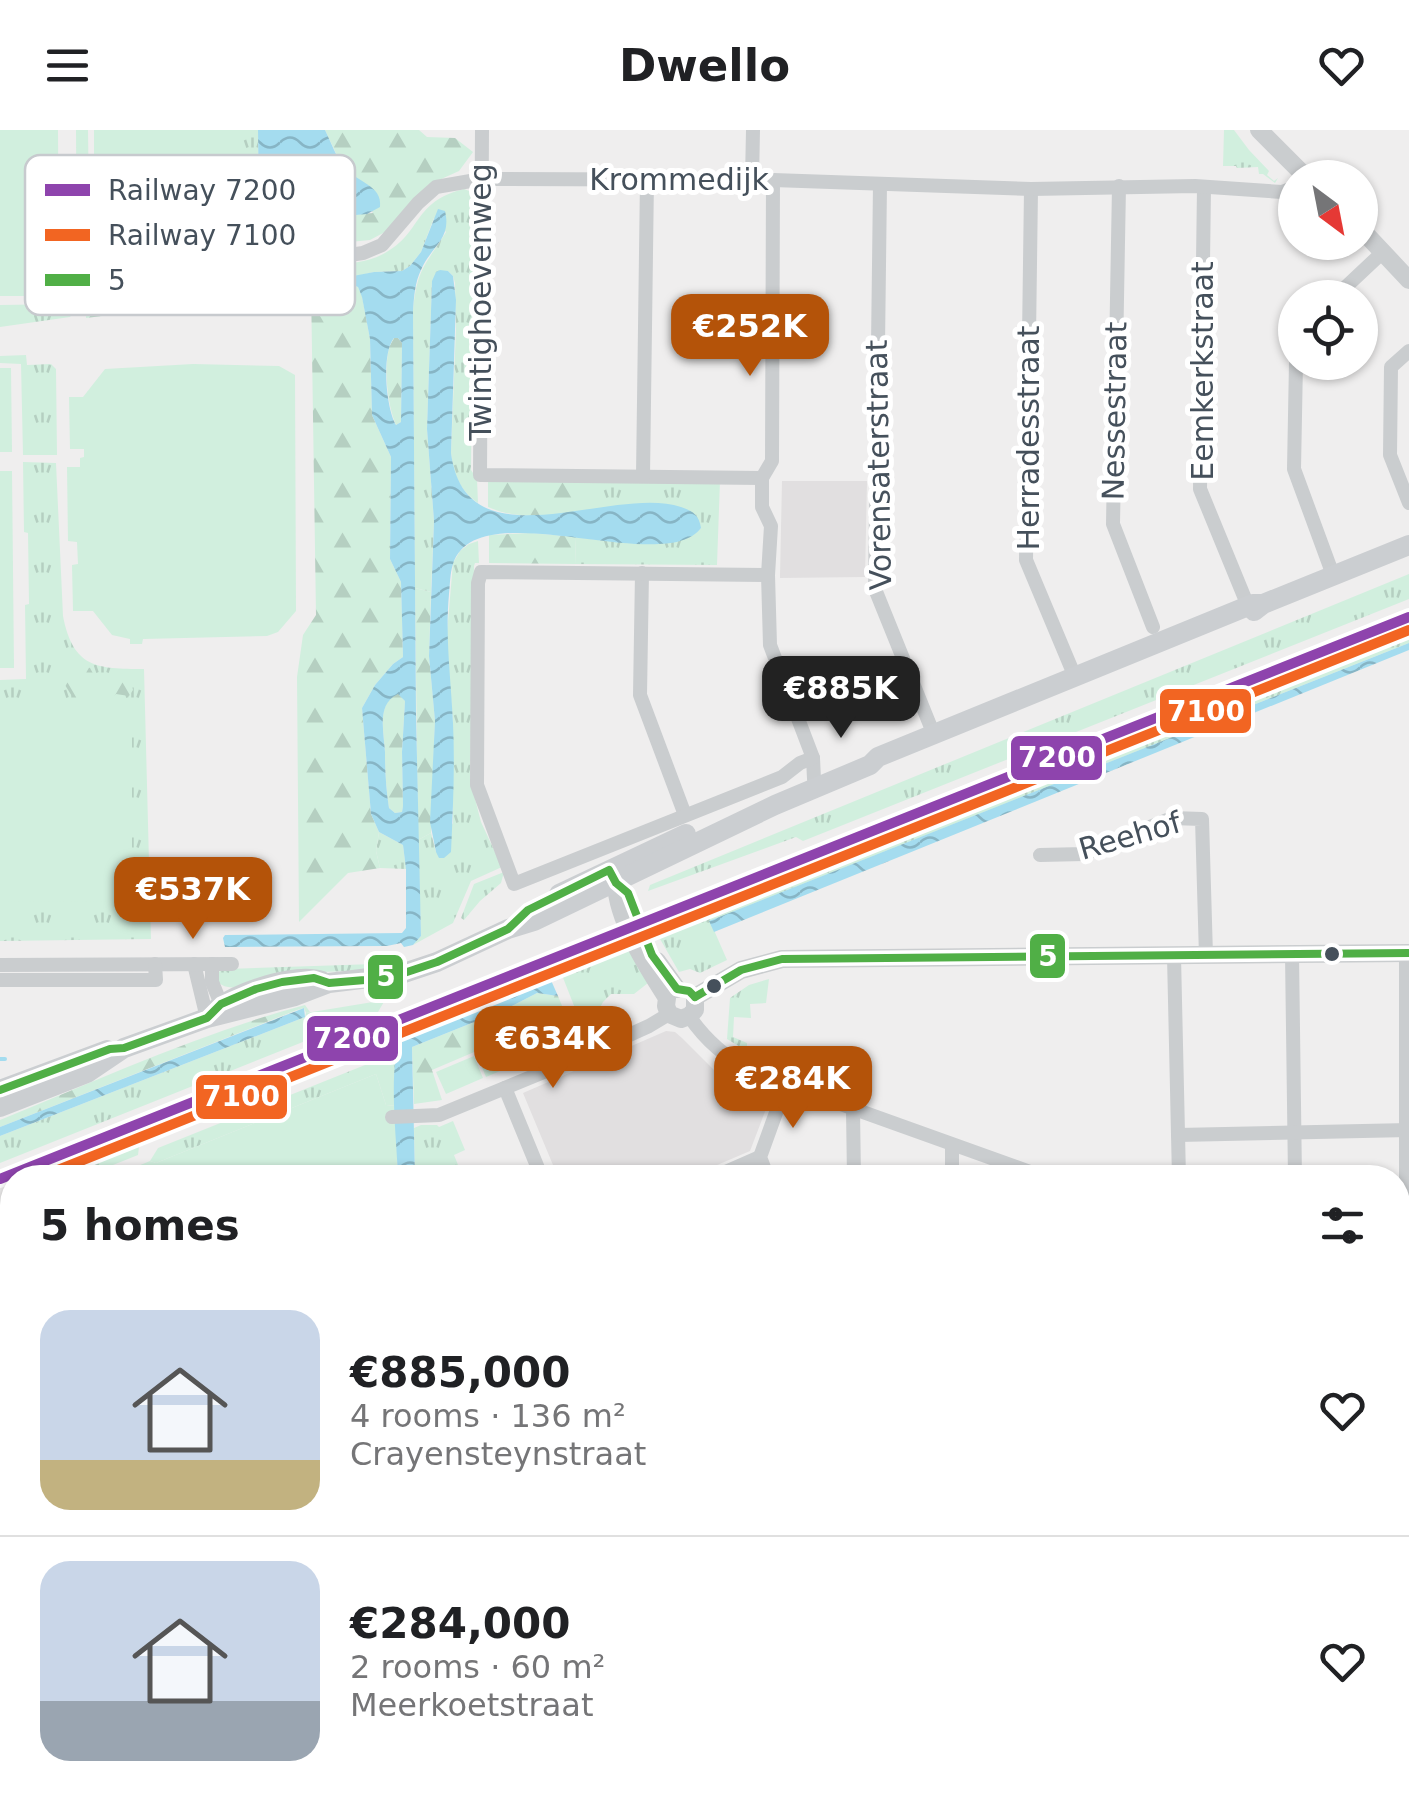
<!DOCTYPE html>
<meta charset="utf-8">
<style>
:root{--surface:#fff;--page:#f2f2f2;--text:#202124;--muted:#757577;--line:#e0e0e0;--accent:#b45309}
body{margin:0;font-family:"DejaVu Sans",sans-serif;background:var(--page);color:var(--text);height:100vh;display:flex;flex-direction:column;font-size:38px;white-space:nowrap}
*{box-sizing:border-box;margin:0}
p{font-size:32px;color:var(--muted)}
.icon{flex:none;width:55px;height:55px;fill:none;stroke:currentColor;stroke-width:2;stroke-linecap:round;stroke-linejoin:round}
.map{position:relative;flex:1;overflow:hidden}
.sheet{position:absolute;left:0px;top:1035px;width:1410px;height:642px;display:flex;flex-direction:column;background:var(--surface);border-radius:40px 40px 0 0;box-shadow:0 2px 8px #0004}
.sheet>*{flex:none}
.needle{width:65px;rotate:148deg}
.fabs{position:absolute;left:1278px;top:30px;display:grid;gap:20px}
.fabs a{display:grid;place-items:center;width:100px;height:100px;border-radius:50%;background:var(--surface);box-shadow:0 2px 8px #0004;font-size:50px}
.price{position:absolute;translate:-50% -85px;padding:0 22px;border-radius:20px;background:var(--accent);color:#fff;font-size:32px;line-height:65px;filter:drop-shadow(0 2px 5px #0008)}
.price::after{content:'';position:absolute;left:50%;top:60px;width:30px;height:22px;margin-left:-15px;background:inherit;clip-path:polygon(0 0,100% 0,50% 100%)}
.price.current{background:#222;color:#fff}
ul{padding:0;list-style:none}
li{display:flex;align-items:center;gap:30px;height:250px;padding:0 40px}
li+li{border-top:2px solid var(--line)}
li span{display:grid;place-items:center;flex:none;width:280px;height:200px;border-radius:30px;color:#555}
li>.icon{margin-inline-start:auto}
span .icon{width:120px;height:120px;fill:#fffc;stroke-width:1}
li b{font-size:42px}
h2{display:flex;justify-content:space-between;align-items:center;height:120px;padding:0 40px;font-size:42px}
header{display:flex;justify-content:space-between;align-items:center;height:130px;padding:0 40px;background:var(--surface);font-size:45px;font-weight:800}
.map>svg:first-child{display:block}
</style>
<header><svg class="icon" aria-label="menu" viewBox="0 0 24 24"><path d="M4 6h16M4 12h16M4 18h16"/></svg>Dwello<svg class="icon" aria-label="heart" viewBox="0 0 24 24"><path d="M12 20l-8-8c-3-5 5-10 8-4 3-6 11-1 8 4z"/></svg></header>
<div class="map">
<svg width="1409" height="1677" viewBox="0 0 1409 1677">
<defs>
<pattern id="grass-tufts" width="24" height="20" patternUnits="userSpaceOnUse" patternTransform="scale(2.5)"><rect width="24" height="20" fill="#d1efde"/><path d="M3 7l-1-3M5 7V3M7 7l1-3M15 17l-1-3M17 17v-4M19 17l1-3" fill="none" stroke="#b5cfc1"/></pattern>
<pattern id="forest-firs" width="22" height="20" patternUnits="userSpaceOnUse" patternTransform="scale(2.5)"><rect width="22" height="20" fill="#d1efde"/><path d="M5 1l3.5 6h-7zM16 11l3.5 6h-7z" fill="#b5cfc1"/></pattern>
<pattern id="water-waves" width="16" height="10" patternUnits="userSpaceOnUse" patternTransform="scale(2.5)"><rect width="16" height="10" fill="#a4dcef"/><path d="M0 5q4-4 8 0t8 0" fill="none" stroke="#87b5c5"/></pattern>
</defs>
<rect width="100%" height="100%" fill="#efeeee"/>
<!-- education -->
<g fill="#e1dfe0">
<polygon points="782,351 867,351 865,447 780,448"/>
<polygon points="666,901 675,902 682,908 718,944 765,964 767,967 769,971 750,1021 689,1047 558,1047 523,963"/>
</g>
<!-- grass -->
<g fill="url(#grass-tufts)">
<polygon points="94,0 103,0 104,105 229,105 229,0 258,0 259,87 235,90 234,102 239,123 94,141"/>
<polygon points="1224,0 1234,0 1249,20 1269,41 1267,45 1274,51 1278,48 1275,53 1263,44 1259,44 1258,37 1237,38 1236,36 1223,36"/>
<path d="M464,59L472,62L473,121L471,340L477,349L478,373C459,359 454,346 451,323L456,199L455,153L453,146L448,141L432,151L427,299L434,391L431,462L415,458L413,181C417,138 425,136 446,102L434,88L421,122L410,136L402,141L374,142L332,152L330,136C348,133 368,133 385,123C422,103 413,71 464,59Z"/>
<path d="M72,98L89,105L90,155C81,164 79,178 70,187L0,197V175L68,174V132L72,128Z"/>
<polygon points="26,225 27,235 51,234 56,239 57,325 23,325 21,234 0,233 0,226"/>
<path d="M23,332L56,333L63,486C73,538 97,539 144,539L151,809L0,811V550L26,549L25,475L29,474L28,403L24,402Z"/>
<path d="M575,349L720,351L717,435L575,434L576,407C604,411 684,421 701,398L575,382Z"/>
<polygon points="478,411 479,433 475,433 474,436 470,649 481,692 502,737 471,751 453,793 413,815 421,806 418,710 431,703 436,722 453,693 453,590 446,514 453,433 460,421 469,414"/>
<polygon points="1409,444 1409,469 803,711 796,707 648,761 650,755"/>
<polygon points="1409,496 1409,513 710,791 727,830 700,843 690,839 679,842 652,795"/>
<polygon points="379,702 403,715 406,739 380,738 376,721"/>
<polygon points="504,742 501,753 480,771 464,790 461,788 474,754"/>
<polygon points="626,808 648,853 634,864 611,864 603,872 592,893 582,896 558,835"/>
<path d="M374,834V839C340,843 304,840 270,847C253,851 231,865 218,852V842L226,839Z"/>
<polygon points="769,849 766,873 750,874 751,888 734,887 733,907 747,913 747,921 727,909 730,868 749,855"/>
<polygon points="385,870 378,882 0,1033 0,1006 305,887 306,883"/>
<polygon points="385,927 396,929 396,976 386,975 376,944 156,1033 150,1031 158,1018"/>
<polygon points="453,991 465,1020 454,1025 463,1047 415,1047 414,998 421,995 437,995 439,997"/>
<polygon points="12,1288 12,1541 0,1543 0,1293"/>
<polygon points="12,1662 12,1665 320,1665 312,1677 244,1670 188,1677 0,1677 0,1665"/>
<polygon points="334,1665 490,1665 507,1667 512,1672 510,1677 333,1677"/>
<polygon points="683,1665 793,1665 835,1677 737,1677"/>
</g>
<!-- forest -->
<g fill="url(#forest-firs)">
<polygon points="76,0 88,0 90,155 83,162 77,163"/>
<polygon points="325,0 419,0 427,7 455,8 473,22 459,41 428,55 385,102 370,110 239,123 234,102 235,90 259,87 265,93 373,83 358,49 345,40 340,32"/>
<polygon points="330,136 332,151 348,147 350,154 358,157 362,166 370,209 372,285 391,327 390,429 401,452 403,527 393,534 375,555 362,578 371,684 379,702 376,721 380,738 348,743 299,792 297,547 303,505 316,485 311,155 216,172 86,188 86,177 96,168"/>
<path d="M394,208H398L402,213L401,292L396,295C387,276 381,224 394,208Z"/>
<path d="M488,349H575V382C546,387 515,389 488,377Z"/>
<polygon points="531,403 576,407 575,434 489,433 489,405"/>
<polygon points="415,458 431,462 429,526 435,591 431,703 418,710"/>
<path d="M70,530L90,538L96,549C108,548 118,552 131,551L133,560L129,566L116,564L108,572L98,566L88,571L73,568L65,555L54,546L56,535Z"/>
<path d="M398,563L405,571L402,622L403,676L402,682L395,683L389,678C386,658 385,642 385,622C384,602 376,573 398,563Z"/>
<polygon points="537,863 558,866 572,900 557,909 557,917 537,925 526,900 432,940 442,970 414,974 412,917 504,880"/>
<path d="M305,875L310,882L306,883L304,878L297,880L0,997V990C100,949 200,903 305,875Z"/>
<polygon points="140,1009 138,1025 83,1047 42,1047"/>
</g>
<!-- garden -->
<g fill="#d1efde">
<polygon points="0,0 58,0 59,166 0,166"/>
<rect x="103" y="0" width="126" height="106"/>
<polygon points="193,234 279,236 295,245 296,481 278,502 267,506 143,509 142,514 130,514 130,509 112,505 93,481 73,481 72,435 78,434 77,412 68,411 67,337 80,337 80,328 84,327 84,319 70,319 69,267 83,267 105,239"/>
<polygon points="0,238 11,238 12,322 0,322"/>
<polygon points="0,341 12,341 14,538 0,538"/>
<polygon points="3,574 132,574 132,771 3,772"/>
<polygon points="522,906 531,928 486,947 477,925"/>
<polygon points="474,926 483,948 446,964 436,942"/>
<polygon points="376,944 386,975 395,976 398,1047 109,1048 150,1031 156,1033"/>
<polygon points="12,1088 12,1455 0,1460 0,1093"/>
</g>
<!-- water -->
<g fill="url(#water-waves)" fill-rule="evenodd">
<path d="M258,0H325C331,12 336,27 344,37C356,52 383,55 380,77L367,84L265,93L259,86Z"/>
<path d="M438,79L445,81C452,110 431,116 421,140C415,152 414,167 413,181L416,584L421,806L413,815L404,817L401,813L387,816L225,817L223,808L225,805L402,803L406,798V739L403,715L379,702L371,684L362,578L375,555L393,534L403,527L401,452L390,429L391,327L372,285L370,209L362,167L358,157L350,154L348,147L374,142L402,141L410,136L421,122ZM394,208H398L402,213L401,292L396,295C386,278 381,224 394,208ZM398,564L405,571L402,622L403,676L402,682L395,683L389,678C386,659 385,641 385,622C384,602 376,574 398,564Z"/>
<path d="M440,140L448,141L453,146L456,170L451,323C466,438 612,354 681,377C693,381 699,385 701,398C664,448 477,360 453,434C450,443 450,455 449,464C445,508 451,549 453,593C455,636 453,679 451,722L444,728H439L436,722L430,692L435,591L429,526L434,391L427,299L432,151L436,142Z"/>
<polygon points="1409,513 1409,520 714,802 709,791"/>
<path d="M550,848L558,866L537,863L504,880L412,917L415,1047L398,1048C397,1010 387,936 402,903C405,897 408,896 413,892L417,898Z"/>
<polygon points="304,878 305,887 0,1006 0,997"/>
</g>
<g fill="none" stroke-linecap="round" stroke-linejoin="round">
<!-- stream -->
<polyline stroke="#a4dcef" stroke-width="4" points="0,929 5,929"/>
<!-- minor -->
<g stroke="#cacdcf" stroke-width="14">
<polyline points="482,0 480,345 762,348"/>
<polyline points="752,50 753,0"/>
<polyline points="773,50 772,331 762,348 762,377 771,396 768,445 770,515 813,628 814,649 817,656"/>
<polyline points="880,54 875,459 934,605"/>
<polyline points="1119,56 1113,394 1153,497"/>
<polyline points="1204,57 1200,359 1248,476"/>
<polyline points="1031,59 1026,430 1075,547"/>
<polyline points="92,162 363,123 382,115 418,73 436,57 482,49 773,50 1031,59 1195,56 1282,62 1295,57"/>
<polyline points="1334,168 1383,122"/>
<polyline points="1409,221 1391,237 1390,325 1409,373"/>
<polyline points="1296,232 1294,339 1333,445"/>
<polyline points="643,346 647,49"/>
<polyline points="642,443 640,565 685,685"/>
<polyline points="768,445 481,442 478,453 477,655 514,754 782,647 800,633 813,628"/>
<polyline points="1040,725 1084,724 1172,688 1202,689 1206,826"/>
<polyline points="1292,824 1295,1048"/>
<polyline points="1174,826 1179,1048"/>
<polyline points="194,834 207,888"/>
<polyline points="212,834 212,852 221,874"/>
<polyline points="0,835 232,834"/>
<polyline points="0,850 156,850 155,834"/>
<path d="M689,886C706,911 726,927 751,942L1047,1048"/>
<polyline points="505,958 542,1048"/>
<polyline points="853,980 854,1048"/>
<polyline points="392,987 439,985 585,925 649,896 669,884"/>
<polyline points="1178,1005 1409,1000"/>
<polyline points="952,1015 952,1048"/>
<polyline points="712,1048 760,1027"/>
<polyline points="768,1048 760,1027 786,955"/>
<polyline points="1401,1172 1402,1146 1406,1137 1406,823"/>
<polyline points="1398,1345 1409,1348"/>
<polyline points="1398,1450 1409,1484"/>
<polyline points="1398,1601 1409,1597"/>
<polyline points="1220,1665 1224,1677"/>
<polyline points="1394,1665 1399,1677"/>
<polyline points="1088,1677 1091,1665"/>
</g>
<!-- tertiary -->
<g stroke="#cacdcf" stroke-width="18">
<polyline points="1259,0 1307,48"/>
<polyline points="1360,98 1409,150"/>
<path d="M616,753C617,790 647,837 667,868L666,876L669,884L681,889L689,886L695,880V867"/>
<polyline points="657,831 677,859"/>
<polyline points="695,867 741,840 782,829 1409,823"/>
<polyline points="0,1633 12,1631"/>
<polyline points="654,1665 709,1677"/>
</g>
<!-- secondary -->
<g stroke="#cbced1" stroke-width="20">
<polyline points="1254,481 1263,474 1409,415"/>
<polyline points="559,764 686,704"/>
<path d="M217,878C239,862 295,842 322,851"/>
<polyline points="0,960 107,920"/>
<polyline points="0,977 87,943 124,918 207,888 295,866 329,853 401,844 437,832 508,799 534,791 775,675 870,635 878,627 1253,474 1263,474"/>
</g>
<!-- bus-1 casing -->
<g stroke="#fff" stroke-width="15">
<g id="bus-1">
<polyline points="695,867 741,840 782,829 1409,823"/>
<polyline points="0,960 110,919 124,918 207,888 221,874 256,859 282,852 314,848 329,853 365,850 401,844 437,832 508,799 528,780 609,740 616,753 628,763 652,825 677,859 689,861 695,867"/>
</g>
</g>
<!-- bus-1 -->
<use href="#bus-1" stroke="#50af46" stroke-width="8"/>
<!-- rail-1 casing -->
<g stroke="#fff" stroke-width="18">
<polyline id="rail-1" points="0,1049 1409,487"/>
</g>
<!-- rail-2 casing -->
<g stroke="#fff" stroke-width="18">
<polyline id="rail-2" points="38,1048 1409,500"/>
</g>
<!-- rail-1 -->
<use href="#rail-1" stroke="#8e44ad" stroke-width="10"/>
<!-- rail-2 -->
<use href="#rail-2" stroke="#f26522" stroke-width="10"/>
</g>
<!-- markers -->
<g fill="#45505b" stroke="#fff" stroke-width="4">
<circle cx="1332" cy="824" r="9"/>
<circle cx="714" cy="856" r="9"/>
</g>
<g text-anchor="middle" stroke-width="10" stroke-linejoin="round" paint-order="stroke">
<!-- street labels -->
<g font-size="30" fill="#45505b" stroke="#fff">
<text x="679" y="60">Krommedijk</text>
<text transform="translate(481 172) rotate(-90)" y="10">Twintighoevenweg</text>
<text transform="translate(1203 241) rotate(-90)" y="10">Eemkerkstraat</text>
<text transform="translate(1115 281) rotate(-89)" y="10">Nessestraat</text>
<text transform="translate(1029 308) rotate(-90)" y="10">Herradesstraat</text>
<text transform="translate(879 335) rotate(-91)" y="10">Vorensaterstraat</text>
<text transform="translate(1130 706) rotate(-16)" y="10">Reehof</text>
</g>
</g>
<!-- legend -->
<rect x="25" y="25" width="330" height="160" rx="15" fill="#fff" stroke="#c7cace" stroke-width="2.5"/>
<rect x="45" y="54" width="45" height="12" fill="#8e44ad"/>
<rect x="45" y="99" width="45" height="12" fill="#f26522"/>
<rect x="45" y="144" width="45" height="12" fill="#50af46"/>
<g font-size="28" fill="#45505b">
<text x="108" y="70">Railway 7200</text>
<text x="108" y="115">Railway 7100</text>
<text x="108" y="160">5</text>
</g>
<g stroke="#fff" stroke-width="4">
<rect x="1158" y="557" width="95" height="48" rx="10" fill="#f26522"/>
<rect x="1009" y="604" width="95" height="48" rx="10" fill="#8e44ad"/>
<rect x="1028" y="802" width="39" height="48" rx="10" fill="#50af46"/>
<rect x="366" y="823" width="39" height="48" rx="10" fill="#50af46"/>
<rect x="305" y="884" width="95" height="49" rx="10" fill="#8e44ad"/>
<rect x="194" y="943" width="95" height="48" rx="10" fill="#f26522"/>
</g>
<g font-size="28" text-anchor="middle" font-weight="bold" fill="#fff">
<text x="1206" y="591">7100</text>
<text x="1057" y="637">7200</text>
<text x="1048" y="836">5</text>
<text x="386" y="856">5</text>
<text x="352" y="918">7200</text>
<text x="241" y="976">7100</text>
</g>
</svg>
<div class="fabs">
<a><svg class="needle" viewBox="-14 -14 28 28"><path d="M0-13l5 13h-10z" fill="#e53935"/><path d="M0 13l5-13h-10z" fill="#757577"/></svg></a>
<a><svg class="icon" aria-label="locate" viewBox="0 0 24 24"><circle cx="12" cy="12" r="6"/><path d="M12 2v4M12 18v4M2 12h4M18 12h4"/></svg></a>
</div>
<b class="price" style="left:750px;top:249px">€252K</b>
<b class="price current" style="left:841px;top:611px">€885K</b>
<b class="price" style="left:193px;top:812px">€537K</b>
<b class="price" style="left:553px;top:961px">€634K</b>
<b class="price" style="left:793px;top:1001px">€284K</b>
<section class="sheet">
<h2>5 homes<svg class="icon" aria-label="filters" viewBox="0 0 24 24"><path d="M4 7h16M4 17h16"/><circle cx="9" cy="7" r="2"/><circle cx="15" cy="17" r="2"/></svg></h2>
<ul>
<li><span style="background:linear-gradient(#c9d6e8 75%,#c2b280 0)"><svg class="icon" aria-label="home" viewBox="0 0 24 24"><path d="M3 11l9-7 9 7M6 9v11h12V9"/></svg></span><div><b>€885,000</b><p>4 rooms · 136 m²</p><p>Crayensteynstraat</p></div><svg class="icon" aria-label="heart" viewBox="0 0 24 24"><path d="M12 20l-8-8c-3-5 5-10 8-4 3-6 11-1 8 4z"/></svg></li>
<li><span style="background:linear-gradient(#c9d6e8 70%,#9aa5b1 0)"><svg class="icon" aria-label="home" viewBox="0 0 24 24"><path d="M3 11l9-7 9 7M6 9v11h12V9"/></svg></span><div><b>€284,000</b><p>2 rooms · 60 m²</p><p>Meerkoetstraat</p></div><svg class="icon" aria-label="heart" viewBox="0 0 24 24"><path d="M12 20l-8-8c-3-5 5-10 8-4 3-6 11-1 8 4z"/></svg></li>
</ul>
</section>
</div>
